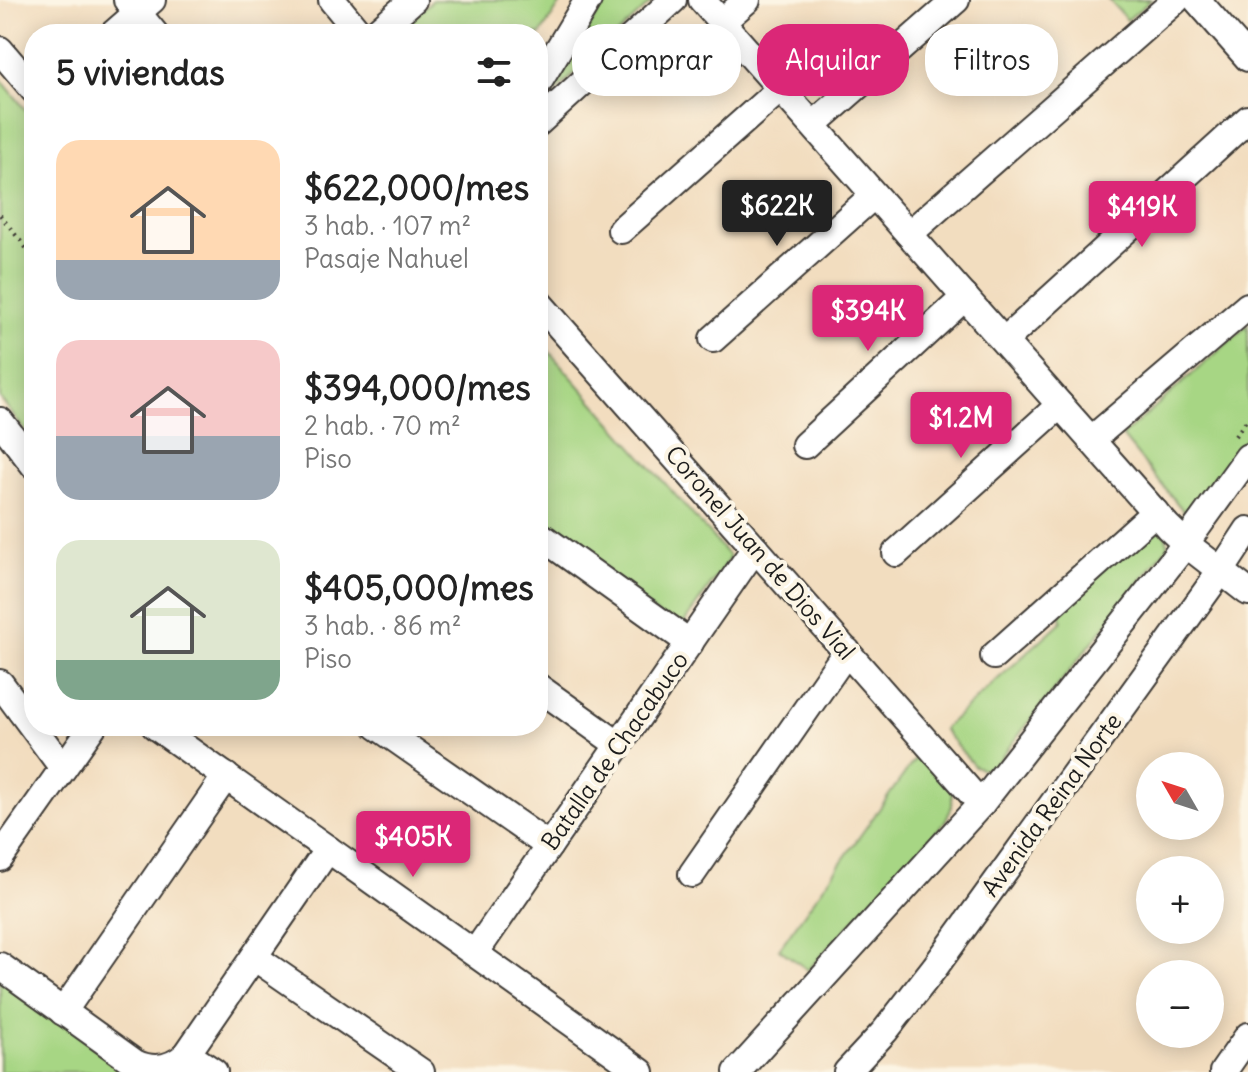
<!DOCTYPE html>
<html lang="es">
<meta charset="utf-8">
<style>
:root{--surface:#fff;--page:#f2f2f2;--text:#222;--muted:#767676;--accent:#db2777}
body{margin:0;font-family:Delius,sans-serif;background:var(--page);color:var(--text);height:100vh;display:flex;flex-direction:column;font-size:30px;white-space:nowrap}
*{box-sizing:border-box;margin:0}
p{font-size:26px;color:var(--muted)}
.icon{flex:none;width:44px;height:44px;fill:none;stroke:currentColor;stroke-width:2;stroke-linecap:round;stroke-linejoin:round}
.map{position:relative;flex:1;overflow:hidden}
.side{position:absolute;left:24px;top:24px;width:524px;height:712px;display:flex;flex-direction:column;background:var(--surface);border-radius:32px;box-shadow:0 4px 20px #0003}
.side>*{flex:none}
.banner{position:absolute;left:572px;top:24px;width:556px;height:72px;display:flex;gap:16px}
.needle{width:52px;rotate:309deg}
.tools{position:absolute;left:1136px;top:752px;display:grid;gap:16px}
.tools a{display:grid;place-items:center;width:88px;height:88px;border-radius:50%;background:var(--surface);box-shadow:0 4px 20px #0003;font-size:40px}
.price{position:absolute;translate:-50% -68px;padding:0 18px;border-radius:8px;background:var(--accent);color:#fff;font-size:26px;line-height:52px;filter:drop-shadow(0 2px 4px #0008)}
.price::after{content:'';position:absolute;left:50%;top:48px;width:24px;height:18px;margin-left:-12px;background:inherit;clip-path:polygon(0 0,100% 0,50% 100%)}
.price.on{background:#222;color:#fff}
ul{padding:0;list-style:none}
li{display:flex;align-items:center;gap:24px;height:200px;padding:0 32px}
li span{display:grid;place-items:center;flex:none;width:224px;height:160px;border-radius:24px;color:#555}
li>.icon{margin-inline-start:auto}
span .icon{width:96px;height:96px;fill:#fffc;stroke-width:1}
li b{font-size:34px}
h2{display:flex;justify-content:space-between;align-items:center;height:96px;padding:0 32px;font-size:34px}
.tag{padding:0 28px;border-radius:32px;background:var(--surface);box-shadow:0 4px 20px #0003;font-size:28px;line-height:72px}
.tag.on{background:var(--accent);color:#fff}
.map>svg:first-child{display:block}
</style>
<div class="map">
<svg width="1248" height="1072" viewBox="0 0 1248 1072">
<rect width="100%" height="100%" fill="#fcf5e5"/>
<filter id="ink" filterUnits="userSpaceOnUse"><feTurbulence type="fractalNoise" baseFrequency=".0125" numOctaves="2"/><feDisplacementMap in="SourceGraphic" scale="16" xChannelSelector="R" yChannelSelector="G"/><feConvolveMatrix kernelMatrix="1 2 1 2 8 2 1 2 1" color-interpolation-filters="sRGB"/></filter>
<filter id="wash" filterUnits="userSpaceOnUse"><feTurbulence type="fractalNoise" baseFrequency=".006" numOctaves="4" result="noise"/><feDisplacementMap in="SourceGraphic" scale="32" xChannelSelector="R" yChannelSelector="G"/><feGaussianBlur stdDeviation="1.8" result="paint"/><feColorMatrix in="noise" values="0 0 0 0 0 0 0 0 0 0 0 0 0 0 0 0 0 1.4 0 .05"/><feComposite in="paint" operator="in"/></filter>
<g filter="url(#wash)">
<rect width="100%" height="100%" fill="#f2ddbf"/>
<!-- green -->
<g fill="#a7d684" stroke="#627950" stroke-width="2">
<polygon points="433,0 563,0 538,38 538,34 395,34"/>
<polygon points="607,0 654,0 538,108 538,105"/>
<polygon points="1109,0 1151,0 1127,20"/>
<polygon points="0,78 34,120 34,442 0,398"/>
<polygon points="1248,325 1248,434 1190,519 1122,436"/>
<polygon points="538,339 730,557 679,630 538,524"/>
<polygon points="1154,520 1166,537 1168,546 995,765 984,769 974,766 943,729 1062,621 1060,610"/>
<polygon points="920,752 952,788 952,806 945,822 808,970 779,949"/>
<polygon points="0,971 145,1072 0,1072"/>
</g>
</g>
<g filter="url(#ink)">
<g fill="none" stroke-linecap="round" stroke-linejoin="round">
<!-- minor casing -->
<g stroke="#3c3934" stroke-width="30">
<g id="minor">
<polyline points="127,0 155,34"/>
<polyline points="332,0 360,34"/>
<polyline points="702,0 1168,527 1186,544 1248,592"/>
<polyline points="1197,0 1248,58"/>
<polyline points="722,22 747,0"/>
<polyline points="113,34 152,0"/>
<polyline points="374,34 413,0"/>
<polyline points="0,50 34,90"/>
<polyline points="538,83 588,0"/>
<polyline points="538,123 673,0"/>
<polyline points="813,125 956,0"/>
<polyline points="621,230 780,89"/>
<polyline points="909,234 1176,0"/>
<polyline points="538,302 981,804"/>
<polyline points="713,339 874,195"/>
<polyline points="1004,341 1248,119"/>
<polyline points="0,421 34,465"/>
<polyline points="1091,440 1248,306"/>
<polyline points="805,445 965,297"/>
<polyline points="538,534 690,643"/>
<polyline points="896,553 1060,405"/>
<polyline points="994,656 1155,512"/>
<polyline points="0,683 63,768"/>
<polyline points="538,687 619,745"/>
<polyline points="155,726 641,1072"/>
<polyline points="377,726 549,846"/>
<polyline points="0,858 93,726"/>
<polyline points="692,874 847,651"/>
<polyline points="475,953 755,548"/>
<polyline points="254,957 421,1072"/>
<path d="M0,966L135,1063C154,1072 172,1069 187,1054L328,849"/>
<polyline points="63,1012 226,776"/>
<polyline points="187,1054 214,1072"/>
<polyline points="737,1072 981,804 1177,555 1248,457"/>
<polyline points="847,1072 885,1031 935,967 1221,571 1248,530"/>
<polyline points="1223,1072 1248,1036"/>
</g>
</g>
<!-- path -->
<g stroke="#3c3934" stroke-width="4" stroke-dasharray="2 6" stroke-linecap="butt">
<polyline points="0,215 34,258"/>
<polyline points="1235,436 1248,418"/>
</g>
<!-- minor -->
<use href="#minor" stroke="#fff" stroke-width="26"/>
</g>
</g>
<g text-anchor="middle" stroke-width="8" stroke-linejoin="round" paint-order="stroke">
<!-- street labels -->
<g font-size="24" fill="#1c1c1c" stroke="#fcf5e5">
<text transform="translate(760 553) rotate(49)" y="8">Coronel Juan de Dios Vial</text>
<text transform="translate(615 751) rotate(-55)" y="8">Batalla de Chacabuco</text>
<text transform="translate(1052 805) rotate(-54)" y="8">Avenida Reina Norte</text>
</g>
</g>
</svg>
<div class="tools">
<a><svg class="needle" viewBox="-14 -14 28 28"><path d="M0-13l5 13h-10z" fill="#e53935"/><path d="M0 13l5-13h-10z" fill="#767676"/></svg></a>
<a>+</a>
<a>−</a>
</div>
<b class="price on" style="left:777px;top:248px">$622K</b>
<b class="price" style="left:1142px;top:249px">$419K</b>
<b class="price" style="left:868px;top:353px">$394K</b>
<b class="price" style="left:961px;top:460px">$1.2M</b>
<b class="price" style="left:413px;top:879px">$405K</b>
<div class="banner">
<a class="tag">Comprar</a>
<a class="tag on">Alquilar</a>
<a class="tag">Filtros</a>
</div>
<section class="side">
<h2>5 viviendas<svg class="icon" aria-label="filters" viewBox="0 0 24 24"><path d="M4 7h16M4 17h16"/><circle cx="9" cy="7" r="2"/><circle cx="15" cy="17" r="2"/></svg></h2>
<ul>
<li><span style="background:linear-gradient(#ffd9b3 75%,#9aa5b1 0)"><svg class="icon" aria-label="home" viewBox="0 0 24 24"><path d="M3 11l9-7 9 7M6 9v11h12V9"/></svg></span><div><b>$622,000/mes</b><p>3 hab. · 107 m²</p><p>Pasaje Nahuel</p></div></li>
<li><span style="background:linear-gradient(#f6c9c9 60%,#9aa5b1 0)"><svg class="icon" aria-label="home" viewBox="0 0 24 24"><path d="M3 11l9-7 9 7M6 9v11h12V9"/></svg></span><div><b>$394,000/mes</b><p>2 hab. · 70 m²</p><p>Piso</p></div></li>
<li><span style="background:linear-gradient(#dfe7d0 75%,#7fa58c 0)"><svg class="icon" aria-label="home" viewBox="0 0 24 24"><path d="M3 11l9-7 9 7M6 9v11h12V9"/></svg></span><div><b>$405,000/mes</b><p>3 hab. · 86 m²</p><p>Piso</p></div></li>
</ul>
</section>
</div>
